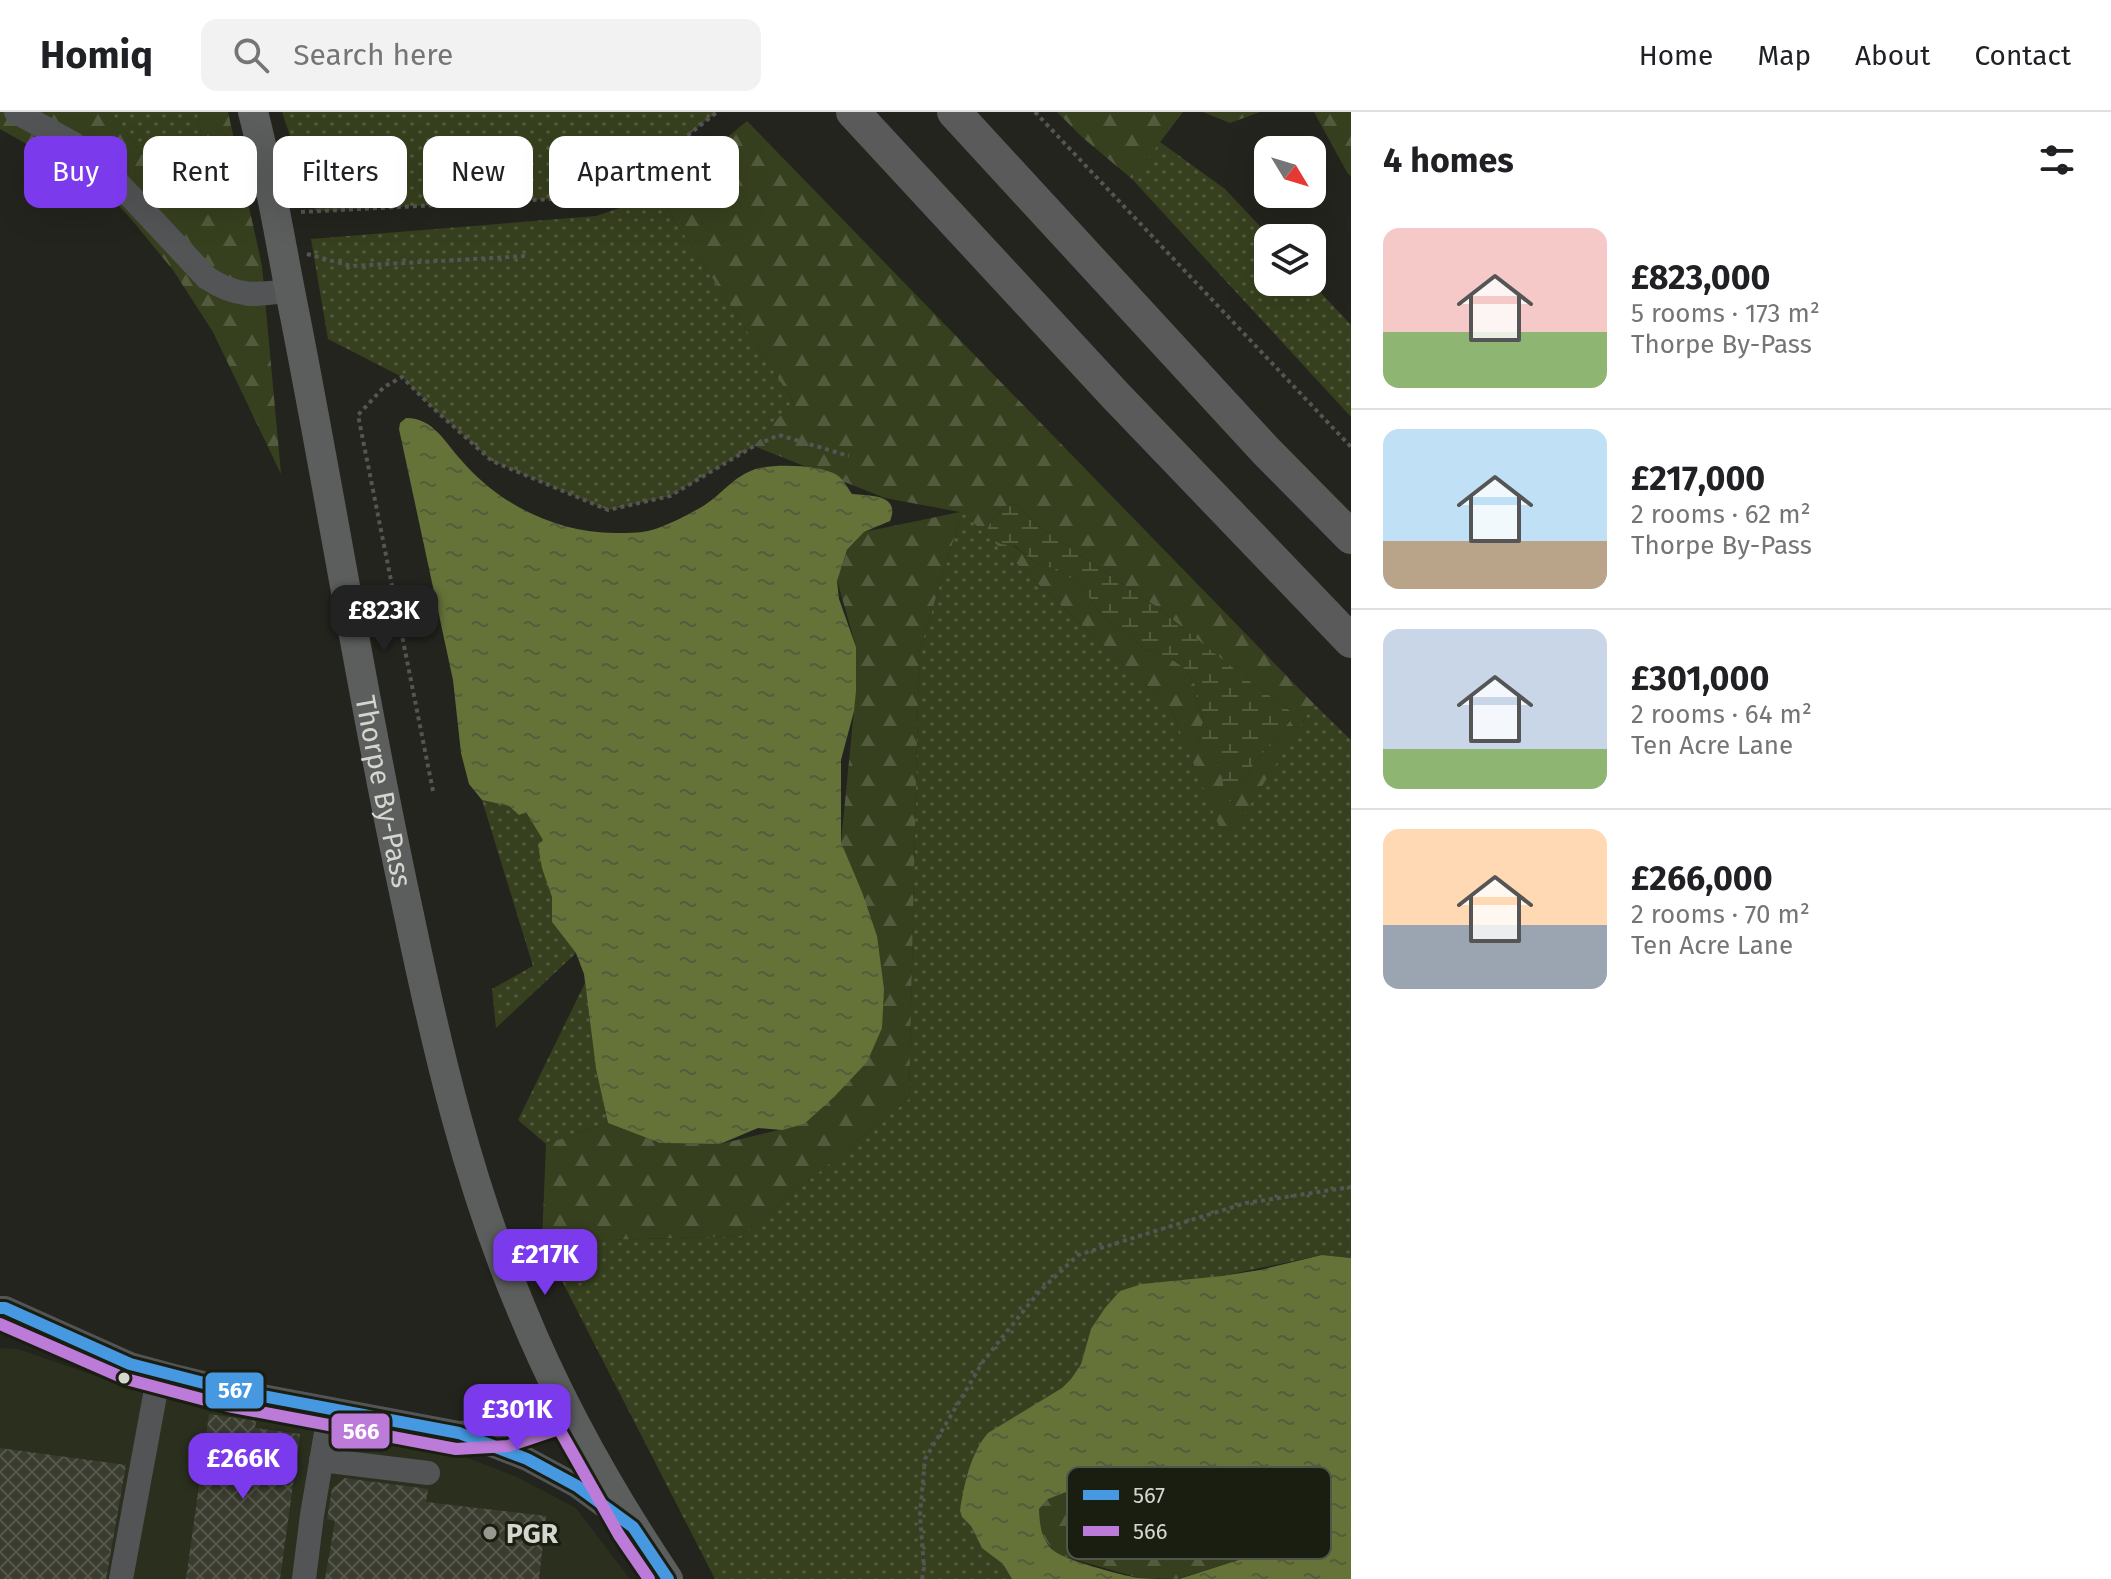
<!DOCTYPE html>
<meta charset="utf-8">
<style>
:root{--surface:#fff;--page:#f2f2f2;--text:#202124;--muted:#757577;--line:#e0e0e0;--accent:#7c3aed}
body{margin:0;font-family:"Fira Sans",sans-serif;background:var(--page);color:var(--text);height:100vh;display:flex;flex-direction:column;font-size:30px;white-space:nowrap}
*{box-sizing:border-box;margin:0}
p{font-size:26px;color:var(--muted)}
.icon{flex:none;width:44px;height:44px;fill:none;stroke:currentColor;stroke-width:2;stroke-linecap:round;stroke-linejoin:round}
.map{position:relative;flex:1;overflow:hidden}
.details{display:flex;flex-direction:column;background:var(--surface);width:760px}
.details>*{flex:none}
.guide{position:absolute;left:24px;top:24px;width:760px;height:72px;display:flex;gap:16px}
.needle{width:52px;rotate:128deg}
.tools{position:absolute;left:1254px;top:24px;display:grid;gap:16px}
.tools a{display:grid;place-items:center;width:72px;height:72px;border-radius:16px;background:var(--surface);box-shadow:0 8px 32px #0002;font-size:40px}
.price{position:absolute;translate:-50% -68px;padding:0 18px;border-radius:16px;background:var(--accent);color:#fff;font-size:26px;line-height:52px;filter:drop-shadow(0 2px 4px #0008)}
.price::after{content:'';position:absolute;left:50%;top:48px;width:24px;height:18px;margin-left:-12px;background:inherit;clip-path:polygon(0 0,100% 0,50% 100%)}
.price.on{background:#222;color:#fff}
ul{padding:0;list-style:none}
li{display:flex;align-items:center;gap:24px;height:200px;padding:0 32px}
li+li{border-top:2px solid var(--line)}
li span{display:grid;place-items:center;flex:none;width:224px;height:160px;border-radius:16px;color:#555}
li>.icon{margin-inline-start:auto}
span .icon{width:96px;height:96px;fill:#fffc;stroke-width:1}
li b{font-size:34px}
h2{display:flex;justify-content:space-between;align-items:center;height:96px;padding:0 32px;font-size:34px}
.tag{padding:0 28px;border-radius:16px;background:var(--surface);box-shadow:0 8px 32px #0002;font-size:28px;line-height:72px}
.tag.on{background:var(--accent);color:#fff}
header{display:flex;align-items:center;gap:48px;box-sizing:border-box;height:112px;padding:0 40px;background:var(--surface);border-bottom:2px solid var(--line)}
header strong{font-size:38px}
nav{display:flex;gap:44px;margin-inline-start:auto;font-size:28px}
.search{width:560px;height:72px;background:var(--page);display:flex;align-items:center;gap:20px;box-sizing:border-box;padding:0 28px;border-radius:16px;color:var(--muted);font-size:30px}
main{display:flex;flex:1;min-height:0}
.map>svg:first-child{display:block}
</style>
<header>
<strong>Homiq</strong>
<div class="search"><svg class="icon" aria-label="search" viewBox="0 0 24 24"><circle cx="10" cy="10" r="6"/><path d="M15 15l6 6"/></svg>Search here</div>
<nav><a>Home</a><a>Map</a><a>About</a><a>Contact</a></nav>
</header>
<main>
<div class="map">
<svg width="1351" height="1467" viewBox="0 0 1351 1467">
<defs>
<pattern id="grass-dots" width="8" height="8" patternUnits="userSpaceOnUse" patternTransform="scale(2)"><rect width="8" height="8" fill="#37401e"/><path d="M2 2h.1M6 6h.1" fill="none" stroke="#535b3e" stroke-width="1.8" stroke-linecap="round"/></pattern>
<pattern id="forest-firs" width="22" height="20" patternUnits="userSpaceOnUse" patternTransform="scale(2)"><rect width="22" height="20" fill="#37401e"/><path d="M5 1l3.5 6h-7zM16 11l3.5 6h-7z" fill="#535b3e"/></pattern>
<pattern id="wetland-marsh" width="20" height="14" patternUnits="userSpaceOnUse" patternTransform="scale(2)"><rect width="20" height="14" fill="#37401e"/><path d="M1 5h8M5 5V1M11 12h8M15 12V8" fill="none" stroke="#535b3e"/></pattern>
<pattern id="water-ripples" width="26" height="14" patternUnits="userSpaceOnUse" patternTransform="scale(2)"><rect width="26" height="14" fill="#657339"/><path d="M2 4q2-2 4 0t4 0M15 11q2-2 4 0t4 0" fill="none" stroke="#545c3b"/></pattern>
<pattern id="building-cross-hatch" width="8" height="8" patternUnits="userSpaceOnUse" patternTransform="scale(2)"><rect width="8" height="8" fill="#393c2e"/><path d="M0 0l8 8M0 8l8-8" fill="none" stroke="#55574b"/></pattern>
</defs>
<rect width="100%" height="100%" fill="#23241d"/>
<!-- built -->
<polygon fill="#2b2f1e" points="0,1236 18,1237 137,1278 207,1298 450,1339 517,1365 576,1396 630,1467 0,1467"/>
<!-- grass -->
<g fill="url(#grass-dots)">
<polygon points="110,0 197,0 202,23 147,48"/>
<polygon points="282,0 717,0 612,84 315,99"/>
<polygon points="1160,30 1225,77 1271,126 1268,126 1268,170 1311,170 1351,213 1351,305 1132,67"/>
<polygon points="658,83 793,289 754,334 670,384 608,398 492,349 433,296 402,265 328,227 311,127 596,104"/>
<polygon points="962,400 1171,597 1226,730 1314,592 1351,628 1351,1146 1322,1143 1222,1164 1091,1217 1081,1252 1071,1267 962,1388 960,1399 962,1405 971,1414 982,1435 1003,1452 1012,1467 715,1467 542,1130 740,1124 909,987 919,541"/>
<polygon points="482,688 509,694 526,700 544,728 552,785 552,810 576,841 496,916 492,877 533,854"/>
<polygon points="585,871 596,957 608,1011 546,1032 518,1008"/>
</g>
<!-- forest -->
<g fill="url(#forest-firs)" fill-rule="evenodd">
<polygon points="0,0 110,0 147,48 202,23 197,0 228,0 262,154 281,362 213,220 173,158 131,107 108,82 80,62 0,17"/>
<polygon points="1057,0 1183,0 1132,67 1082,25"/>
<polygon points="1203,0 1260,0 1230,11"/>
<polygon points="1314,0 1351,0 1351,64 1348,62"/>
<path d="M747,9L1314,592L1226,731L1171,597L962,400L919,541L909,987L740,1124L542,1130L546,1032L608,1011L660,1031L720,1032L804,1012L862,780L841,730L854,599L856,535L837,468L847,439L864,420L960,400L885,386L754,334L793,289L658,83ZM1015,392L1041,416L1158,496L1248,568L1289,598L1290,609L1255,650L1232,690L1223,685C1224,654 1220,656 1199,635L1198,627L1204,607L1196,591L1197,576L1183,555L1168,545L1144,537L1126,520L1106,507L1097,498L1080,471L1052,456L1036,451L988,414L1004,395Z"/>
<polygon points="1247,1369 1271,1389 1274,1399 1257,1434 1248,1445 1177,1467 1139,1466 1066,1445 1054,1439 1045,1428 1040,1417 1039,1397 1048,1387 1082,1374 1110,1371 1226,1371"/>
</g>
<!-- wetland -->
<path fill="url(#wetland-marsh)" d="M1015,392L1041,416L1158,496L1248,568L1289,598L1292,602L1290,609L1255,650L1232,690L1223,685C1224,654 1220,656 1199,636L1198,627L1204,607L1196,591L1197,576L1183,555L1168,545L1144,537L1126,520L1106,507L1097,498L1080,471L1052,456L1036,451L1015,434L1001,432L991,427L987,421L988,414L1004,395Z"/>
<!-- water -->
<g fill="url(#water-ripples)">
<path d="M406,306C434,306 445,331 462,349C468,356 476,364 483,370C519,402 570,422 618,421C627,421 638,421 648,419C662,416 686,404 698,397C718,387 731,366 753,358C772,351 820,353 837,363C844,368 847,375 852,382C870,384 901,382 890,409L864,420L847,438L837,469L839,487L856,535V579L854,599L841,648V730L862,780L877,824L884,877L882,916L867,950L834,985L804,1012L782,1018L758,1016L720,1032L660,1031L608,1011L596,957L584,862L576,841L552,810V785L542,756L538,733L543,728L526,700L519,703L509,694L482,688L469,672L461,641L453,568L399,317L400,311Z"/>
<path d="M1322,1143L1351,1146V1467H1179L1248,1445L1257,1434L1274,1398L1271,1388L1247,1369L1226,1371H1110L1082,1374L1048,1387L1039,1397C1040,1412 1040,1426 1053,1438C1064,1448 1121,1463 1138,1466C1151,1467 1164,1467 1177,1467H1012L1003,1452L982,1436L971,1414L962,1405L960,1399C964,1373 970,1342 988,1321L1062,1276L1071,1267L1081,1252L1091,1217L1105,1196L1120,1179L1142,1172L1222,1164L1260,1158Z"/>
</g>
<!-- building -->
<g fill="url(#building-cross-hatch)">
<polygon points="209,1302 256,1309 255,1316 300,1322 280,1467 186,1467"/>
<polygon points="0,1336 126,1353 106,1467 0,1467"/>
<polygon points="345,1366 428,1377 426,1390 546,1404 539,1467 325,1467 335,1409 327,1407 332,1377"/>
</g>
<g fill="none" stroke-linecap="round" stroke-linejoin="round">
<!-- path -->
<g stroke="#545554" stroke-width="4" stroke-dasharray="4 4" stroke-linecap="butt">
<polyline points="1035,0 1351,335"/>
<polyline points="301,100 612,84 717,0"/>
<polyline points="307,142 351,154 527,144"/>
<polyline points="433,679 358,303 384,275 402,265 433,296 492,349 608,398 670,384 754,334 779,323 849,344"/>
<polyline points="922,1467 924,1456 920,1402 925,1347 984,1248 1038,1181 1078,1143 1246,1091 1351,1075"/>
</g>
<!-- minor -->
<g stroke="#535456" stroke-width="24">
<path d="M16,0L74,32L105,57L207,166C236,185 256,184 290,178"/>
<polyline points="0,1196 5,1196 130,1252 178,1265 231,1278 459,1321 505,1318 532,1310 566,1297"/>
<polyline points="469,1324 527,1347 577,1374 629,1412"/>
<polyline points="321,1348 428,1361"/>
<polyline points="121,1467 155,1283 155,1259"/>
<polyline points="304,1467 312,1403 330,1297"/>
</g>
<!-- major -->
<path stroke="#5c5e5e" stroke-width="30" id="s1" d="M253,0C271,67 281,136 295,204C334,404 366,605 409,803C437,937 468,1070 521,1196C560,1292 611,1382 668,1467"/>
<!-- highway -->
<g stroke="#595a59" stroke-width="34">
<polyline points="853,0 1115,283 1351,529"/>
<polyline points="954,0 1265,338 1351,425"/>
</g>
<!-- bus-1 casing -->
<g stroke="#1a1e11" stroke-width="18">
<polyline id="bus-1" points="0,1196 5,1196 130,1252 231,1278 459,1321 527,1347 577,1374 633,1415 668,1467"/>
</g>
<!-- bus-2 casing -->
<g stroke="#1a1e11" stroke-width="18">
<polyline id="bus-2" points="0,1212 126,1267 228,1294 456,1337 508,1334 559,1317 619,1423 649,1467"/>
</g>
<!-- bus-1 -->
<use href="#bus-1" stroke="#4699e1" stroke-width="12"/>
<!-- bus-2 -->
<use href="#bus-2" stroke="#bd7bd9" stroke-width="12"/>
</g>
<!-- markers -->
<circle fill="#d5d7cf" stroke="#1a1e11" stroke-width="3" cx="124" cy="1266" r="7"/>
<circle fill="#979891" stroke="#1a1e11" stroke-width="3" cx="490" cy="1421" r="8"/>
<g text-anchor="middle" stroke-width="6" stroke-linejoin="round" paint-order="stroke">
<!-- street labels -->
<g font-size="28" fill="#d5d7cf" stroke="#1a1e11">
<text dy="10" stroke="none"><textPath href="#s1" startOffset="692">Thorpe By-Pass</textPath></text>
</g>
<!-- poi labels -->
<g font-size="28" font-weight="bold" fill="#d5d7cf" stroke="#1a1e11" text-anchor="start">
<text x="506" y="1431">PGR</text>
</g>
</g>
<!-- legend -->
<rect x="1067" y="1355" width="264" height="92" rx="12" fill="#1a1e11" stroke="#52564a" stroke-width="2"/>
<rect x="1083" y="1378" width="36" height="10" fill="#4699e1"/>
<rect x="1083" y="1414" width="36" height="10" fill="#bd7bd9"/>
<g font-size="22" fill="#d5d7cf">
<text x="1133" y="1391">567</text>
<text x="1133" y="1427">566</text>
</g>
<g stroke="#1a1e11" stroke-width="3">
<rect x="204" y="1259" width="61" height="39" rx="8" fill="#4699e1"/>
<rect x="330" y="1300" width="61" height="38" rx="8" fill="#bd7bd9"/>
</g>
<g font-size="22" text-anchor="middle" font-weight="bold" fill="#fff">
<text x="235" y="1286">567</text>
<text x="361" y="1327">566</text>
</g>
</svg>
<div class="tools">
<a><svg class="needle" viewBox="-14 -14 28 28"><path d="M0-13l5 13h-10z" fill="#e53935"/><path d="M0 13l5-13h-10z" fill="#757577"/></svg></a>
<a><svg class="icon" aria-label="layers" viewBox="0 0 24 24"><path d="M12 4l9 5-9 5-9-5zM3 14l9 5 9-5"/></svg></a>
</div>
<b class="price on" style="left:384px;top:541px">£823K</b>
<b class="price" style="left:545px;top:1185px">£217K</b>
<b class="price" style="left:517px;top:1340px">£301K</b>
<b class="price" style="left:243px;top:1389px">£266K</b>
<div class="guide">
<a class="tag on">Buy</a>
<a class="tag">Rent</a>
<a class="tag">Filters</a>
<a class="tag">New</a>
<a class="tag">Apartment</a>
</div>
</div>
<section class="details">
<h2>4 homes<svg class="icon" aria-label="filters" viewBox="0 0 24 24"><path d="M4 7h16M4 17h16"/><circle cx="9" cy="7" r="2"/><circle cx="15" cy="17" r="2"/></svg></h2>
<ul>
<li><span style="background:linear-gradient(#f6c9c9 65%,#8fb573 0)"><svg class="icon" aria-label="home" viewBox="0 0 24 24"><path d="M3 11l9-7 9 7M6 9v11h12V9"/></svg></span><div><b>£823,000</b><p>5 rooms · 173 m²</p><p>Thorpe By-Pass</p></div></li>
<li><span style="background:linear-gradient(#bfe0f5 70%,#b9a48a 0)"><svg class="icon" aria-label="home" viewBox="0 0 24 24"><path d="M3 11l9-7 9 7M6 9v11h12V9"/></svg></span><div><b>£217,000</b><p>2 rooms · 62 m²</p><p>Thorpe By-Pass</p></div></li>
<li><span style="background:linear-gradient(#c9d6e8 75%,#8fb573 0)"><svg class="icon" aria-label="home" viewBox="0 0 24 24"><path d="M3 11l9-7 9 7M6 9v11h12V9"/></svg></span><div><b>£301,000</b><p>2 rooms · 64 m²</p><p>Ten Acre Lane</p></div></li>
<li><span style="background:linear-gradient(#ffd9b3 60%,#9aa5b1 0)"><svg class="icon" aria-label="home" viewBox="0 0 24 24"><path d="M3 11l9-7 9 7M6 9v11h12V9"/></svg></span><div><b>£266,000</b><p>2 rooms · 70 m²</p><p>Ten Acre Lane</p></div></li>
</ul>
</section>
</main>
